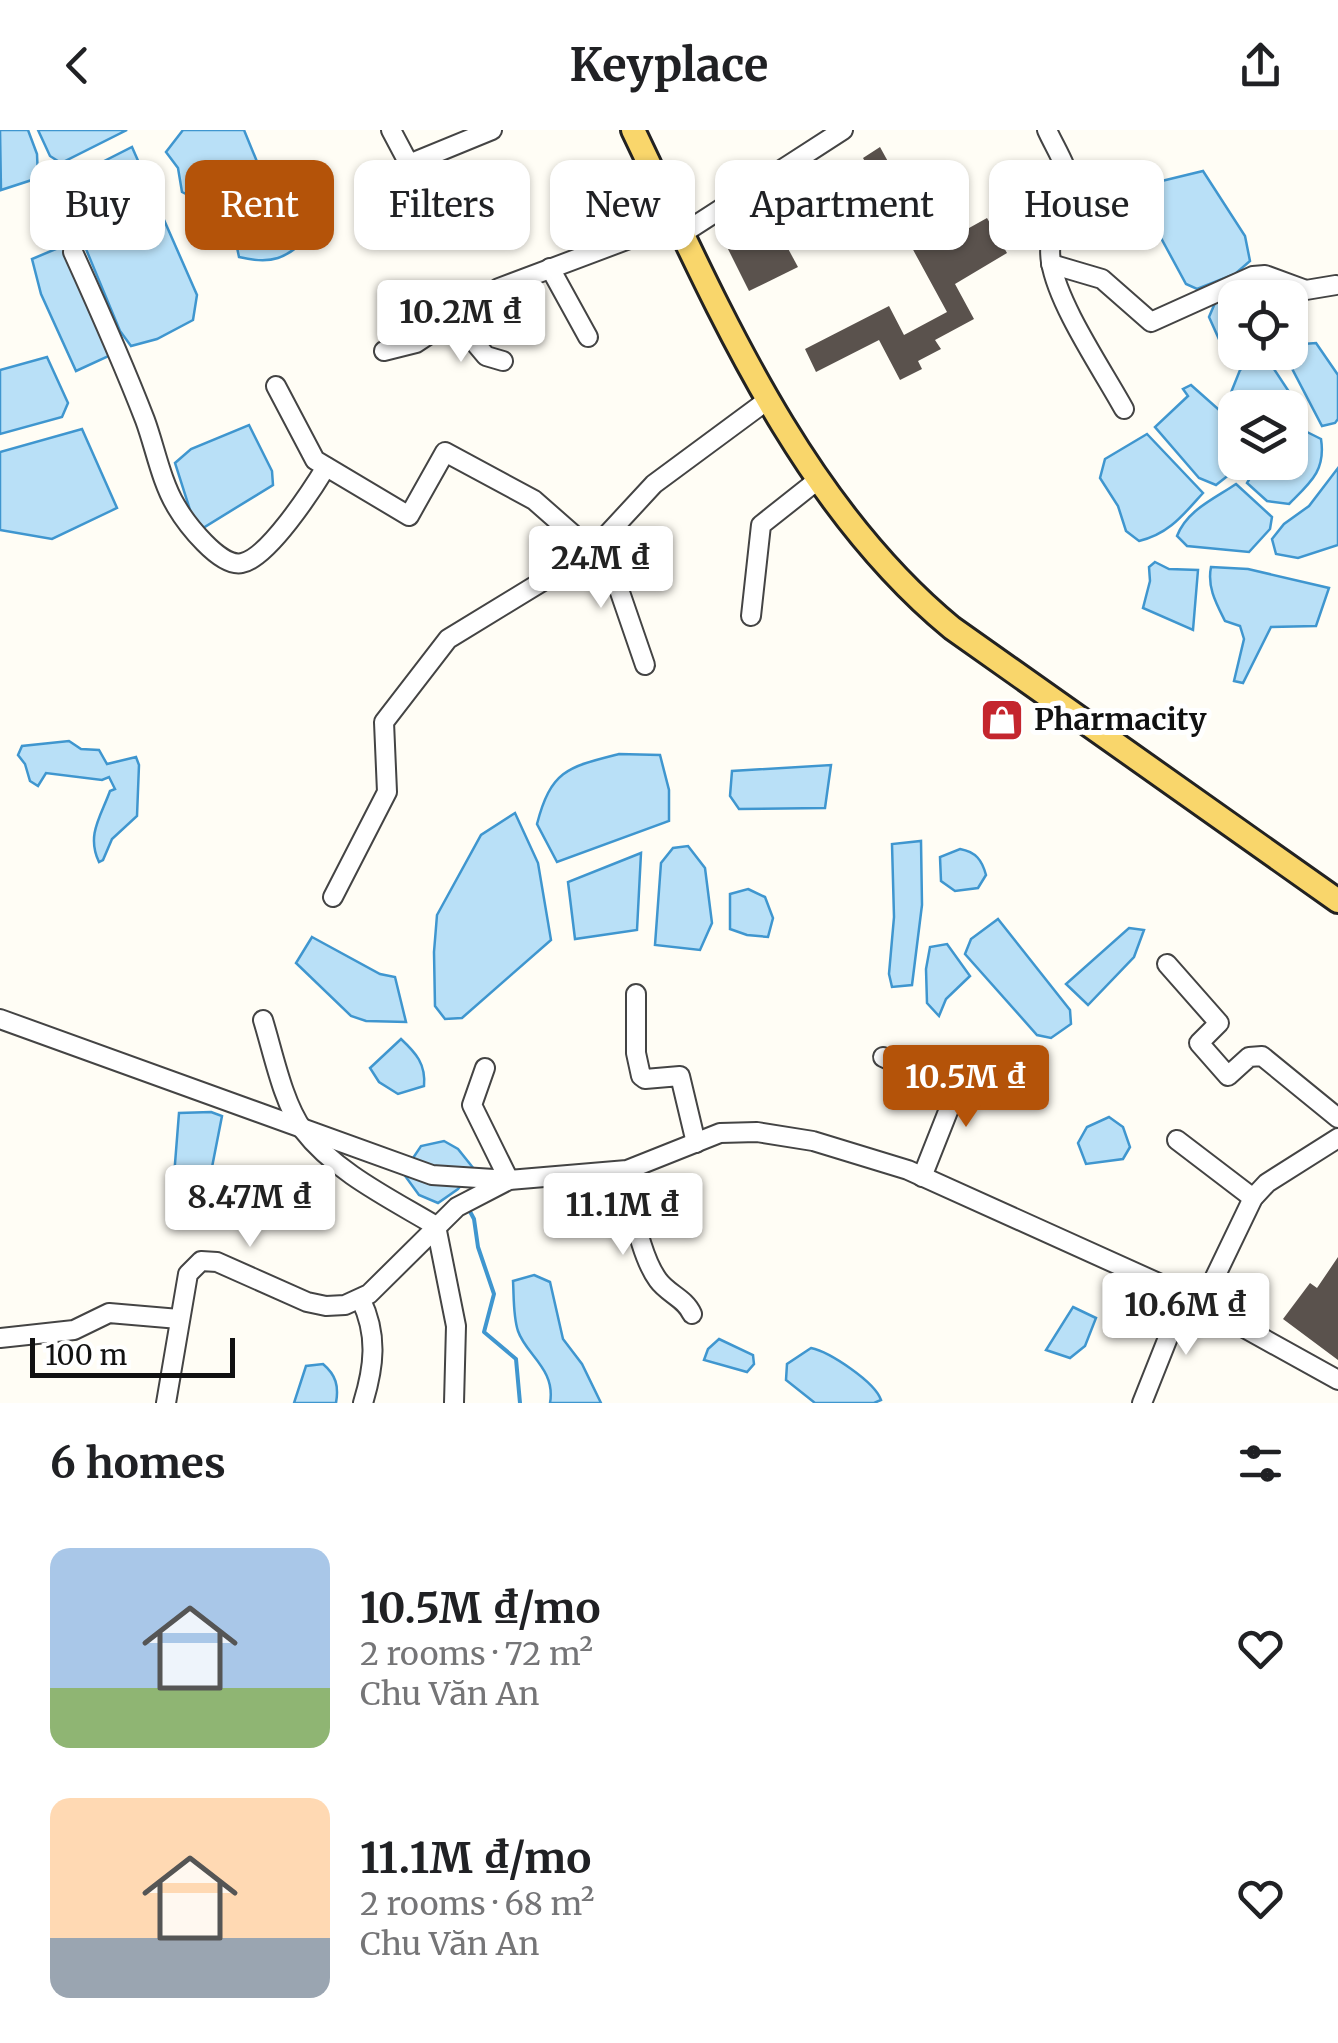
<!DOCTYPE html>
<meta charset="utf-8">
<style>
:root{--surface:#fff;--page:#f6f6f6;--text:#202124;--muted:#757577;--accent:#b45309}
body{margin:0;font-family:Merriweather,serif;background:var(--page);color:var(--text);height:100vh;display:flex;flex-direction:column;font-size:38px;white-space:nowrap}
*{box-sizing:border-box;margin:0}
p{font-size:32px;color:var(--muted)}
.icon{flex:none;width:55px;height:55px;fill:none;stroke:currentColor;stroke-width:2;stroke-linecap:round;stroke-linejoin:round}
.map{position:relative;height:1273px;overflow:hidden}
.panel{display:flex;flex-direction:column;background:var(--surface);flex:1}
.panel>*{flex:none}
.top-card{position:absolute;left:30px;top:30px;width:1280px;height:90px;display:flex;gap:20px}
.tools{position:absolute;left:1218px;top:150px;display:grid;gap:20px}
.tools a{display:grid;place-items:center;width:90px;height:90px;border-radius:20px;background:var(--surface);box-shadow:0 2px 8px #0004;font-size:50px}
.scale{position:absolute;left:30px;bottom:25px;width:205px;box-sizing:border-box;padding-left:10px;border:5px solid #111;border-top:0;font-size:28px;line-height:35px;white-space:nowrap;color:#111;-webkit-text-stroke:8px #fff;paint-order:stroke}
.price{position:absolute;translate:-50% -85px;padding:0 22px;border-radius:10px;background:#fff;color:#222;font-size:32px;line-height:65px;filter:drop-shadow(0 2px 5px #0008)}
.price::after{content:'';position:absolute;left:50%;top:60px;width:30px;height:22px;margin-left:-15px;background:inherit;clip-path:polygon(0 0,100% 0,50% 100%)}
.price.on{background:var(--accent);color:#fff}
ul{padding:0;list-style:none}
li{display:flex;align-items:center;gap:30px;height:250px;padding:0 50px}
li span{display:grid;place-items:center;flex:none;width:280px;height:200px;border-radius:20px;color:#555}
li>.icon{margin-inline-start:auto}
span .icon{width:120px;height:120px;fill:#fffc;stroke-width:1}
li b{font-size:42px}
h2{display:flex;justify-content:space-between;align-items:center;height:120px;padding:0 50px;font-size:42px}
.tag{padding:0 35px;border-radius:20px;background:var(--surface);box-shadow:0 2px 8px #0004;font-size:35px;line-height:90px}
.tag.on{background:var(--accent);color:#fff}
header{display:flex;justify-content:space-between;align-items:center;height:130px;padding:0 50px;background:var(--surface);font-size:45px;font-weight:700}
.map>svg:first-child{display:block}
</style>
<header><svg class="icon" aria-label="back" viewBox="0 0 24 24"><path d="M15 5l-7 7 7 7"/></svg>Keyplace<svg class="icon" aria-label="share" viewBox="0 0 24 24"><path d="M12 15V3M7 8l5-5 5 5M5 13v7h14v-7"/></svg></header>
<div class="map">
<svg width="1338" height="1273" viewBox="0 0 1338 1273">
<rect width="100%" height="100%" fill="#fffdf5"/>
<!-- water -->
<g fill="#b9e0f7" stroke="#3f96cf" stroke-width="2.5">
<polygon points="0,0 28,0 37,24 38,48 1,60"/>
<polygon points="38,0 127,0 61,33 50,26"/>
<path d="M183,0H244L260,39C243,49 222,52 211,69L200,71L182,62L178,38L166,22Z"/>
<polygon points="132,17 197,165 193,190 157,209 131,216 120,201 59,54"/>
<polygon points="1203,41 1245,106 1250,131 1235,144 1197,159 1186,154 1142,73 1145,55"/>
<path d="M301,46L311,105C286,129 272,135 239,127L227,70Z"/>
<polygon points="63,116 111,225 76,241 41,164 32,129"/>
<polygon points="1259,161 1272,167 1235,168 1235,222 1247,223 1227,227 1209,187 1215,173 1240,162"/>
<polygon points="1316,213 1338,245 1338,289 1335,293 1322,296 1286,227 1303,214"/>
<polygon points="47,227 68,273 62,287 0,304 0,240"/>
<polygon points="1252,233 1274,239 1301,280 1298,289 1290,296 1290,278 1241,277 1230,265 1240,240"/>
<polygon points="1191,255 1235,294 1235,332 1244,333 1216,355 1199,348 1155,297 1188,266 1183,259"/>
<polygon points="249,295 272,341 273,355 203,398 191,383 175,333 191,319"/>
<polygon points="82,299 117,378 52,409 0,400 0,322"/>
<path d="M1303,300L1321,309C1326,341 1310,353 1289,374L1267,371L1247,353L1259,333L1290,332V310Z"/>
<path d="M1147,304L1203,363C1183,385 1169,404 1139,411L1126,401L1118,376L1100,348L1105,329Z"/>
<polygon points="1338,338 1338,415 1298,428 1276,424 1272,409 1284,394 1309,376"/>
<path d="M1236,354L1272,387L1270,399L1249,422L1187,416L1177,406C1187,380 1214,369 1236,354Z"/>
<polygon points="1155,432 1169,439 1198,440 1193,500 1143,478 1150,451 1149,437"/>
<path d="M1211,437L1248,439L1329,458L1316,496L1271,497L1243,553L1234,551L1244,509L1240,496L1225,491C1216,473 1207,457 1211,437Z"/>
<path d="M69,611L81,619L99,620L107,634L136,627L139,635L137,686L112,709L103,730L99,732C86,705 101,686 110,661L115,659L109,647L102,650L46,643L38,656L30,651L25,634L18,625L22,616Z"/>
<path d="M619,624L660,625L669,660V691L557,732L537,694C551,640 568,637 619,624Z"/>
<polygon points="831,635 825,678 739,679 730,666 732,641"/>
<polygon points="515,683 538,733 551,810 462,888 445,889 435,876 434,822 437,785 481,705"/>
<polygon points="921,711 922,775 912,855 892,857 889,844 894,787 892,714"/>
<polygon points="688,716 705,738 712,793 700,820 655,815 661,733 673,718"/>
<path d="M960,719C976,722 982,730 986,745L978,758L955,761L941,751L940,727Z"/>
<polygon points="641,723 637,800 575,809 568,752"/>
<polygon points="748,759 765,767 773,788 768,807 747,805 730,799 730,764"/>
<polygon points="998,789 1070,880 1071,894 1051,908 1037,905 965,824 971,809"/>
<polygon points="1129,798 1144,800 1134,827 1088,875 1066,854"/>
<polygon points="312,807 380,844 395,847 406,892 366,891 351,886 296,833"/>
<polygon points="947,814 970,846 946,869 939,886 927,873 926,839 930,817"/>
<path d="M401,909C416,923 426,934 424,956L398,964L379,952L370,938Z"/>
<polygon points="211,982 222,986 205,1073 182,1073 173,1059 179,983"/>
<polygon points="1109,987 1123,997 1130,1017 1123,1029 1086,1034 1078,1013 1087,997"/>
<polygon points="444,1011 458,1019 474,1039 458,1059 438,1073 419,1065 403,1043 421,1016"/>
<path d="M534,1145L550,1152L563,1209L582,1234L601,1273H550C556,1239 526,1225 518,1201C513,1186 514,1167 513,1151Z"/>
<polygon points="1073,1177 1096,1188 1085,1216 1070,1228 1046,1220"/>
<polygon points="719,1209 753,1225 754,1234 747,1242 704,1230 708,1219"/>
<path d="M811,1218C830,1222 875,1252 881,1270L874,1273H815L786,1250L787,1234Z"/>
<path d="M323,1234C336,1245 339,1256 336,1273H294L306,1236Z"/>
</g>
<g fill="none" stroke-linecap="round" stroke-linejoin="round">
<!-- stream -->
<polyline stroke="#3f96cf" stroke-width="4" points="467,1076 474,1089 478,1117 494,1164 484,1202 516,1229 520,1273"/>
</g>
<!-- building -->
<g fill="#5a524d">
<polygon points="880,17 935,117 987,88 1007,123 955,154 974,189 935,210 941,219 918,231 922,239 900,250 879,210 816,242 805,219 889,176 904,205 947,182 863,28"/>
<polygon points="847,39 876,96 855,106 826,53"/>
<polygon points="772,89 798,137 749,161 728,119"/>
<polygon points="1338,1127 1338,1230 1283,1189 1310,1153 1317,1158"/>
</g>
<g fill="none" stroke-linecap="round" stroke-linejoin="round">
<!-- minor casing -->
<g stroke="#444" stroke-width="22">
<g id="minor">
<polyline points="391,0 409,34 492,0"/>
<path d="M1047,0C1054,16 1070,40 1070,58C1071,84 1045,94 1051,132C1058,175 1102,239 1124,279"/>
<polyline points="682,104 843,0"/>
<path d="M73,122C98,177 123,233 145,290C155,317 161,351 176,376C186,393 220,438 242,433C268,428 312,360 326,337"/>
<polyline points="1051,134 1102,149 1151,192 1253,146 1265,145 1306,160 1336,155"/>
<polyline points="550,138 588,207"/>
<polyline points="454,188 486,226 503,231"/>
<polyline points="384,221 416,213 499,158 677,91"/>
<polyline points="276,256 315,330 409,386 445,322 534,370 592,421"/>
<polyline points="602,410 645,535"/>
<polyline points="751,486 761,395 819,349"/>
<polyline points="333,767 387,662 384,592 448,509 592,421 654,354 769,269"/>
<polyline points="1167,834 1219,893 1199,913 1228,946 1249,927 1262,926 1338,988"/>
<polyline points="636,864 636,923 641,946 645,949 680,946 696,1013"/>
<polyline points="0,889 432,1045 509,1050 472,975 485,938"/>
<path d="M263,890C273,922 283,973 303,1000C335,1042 391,1069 436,1096L456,1196L454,1273"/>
<polyline points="883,927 925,947 954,966"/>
<polyline points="1177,1010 1253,1068"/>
<path d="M623,1041C632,1072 639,1124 658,1150C668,1164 685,1168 692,1184"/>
<polyline points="922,1047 966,936"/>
<path d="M361,1170C378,1205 374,1237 363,1273"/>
<polyline points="1202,1174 1253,1068 1267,1053 1338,1008"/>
<polyline points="0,1208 74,1200 109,1183 179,1189"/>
<polyline points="166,1273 188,1144 201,1131 217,1132 307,1172 326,1176 345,1175 369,1164 457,1077 509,1050 627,1040 720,1003 757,1002 813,1011 908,1040 1185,1165 1338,1250"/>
<polyline points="1142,1273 1185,1165"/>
</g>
</g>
<!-- major casing -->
<g stroke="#222" stroke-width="28">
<path id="major" d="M633,0C717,175 799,372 952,498L1338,771"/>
</g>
<!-- minor -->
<use href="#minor" stroke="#fff" stroke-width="18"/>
<!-- major -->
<use href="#major" stroke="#f9d66b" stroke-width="22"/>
</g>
<!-- icons -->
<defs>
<g id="shop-square" transform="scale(2.25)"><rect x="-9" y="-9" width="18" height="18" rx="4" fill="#c4262e" stroke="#fff"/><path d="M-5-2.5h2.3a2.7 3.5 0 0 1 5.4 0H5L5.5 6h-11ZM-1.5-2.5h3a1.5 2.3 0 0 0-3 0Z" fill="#fff"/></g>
</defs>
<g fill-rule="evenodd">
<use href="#shop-square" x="1002" y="590"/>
</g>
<g text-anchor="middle" stroke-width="10" stroke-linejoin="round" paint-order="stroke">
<!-- poi labels -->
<g font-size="30" font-weight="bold" fill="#111" stroke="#fff" text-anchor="start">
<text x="1034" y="600">Pharmacity</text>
</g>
</g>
</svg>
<div class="tools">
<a><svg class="icon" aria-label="locate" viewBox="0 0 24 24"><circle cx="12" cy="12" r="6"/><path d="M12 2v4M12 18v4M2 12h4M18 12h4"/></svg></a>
<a><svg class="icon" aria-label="layers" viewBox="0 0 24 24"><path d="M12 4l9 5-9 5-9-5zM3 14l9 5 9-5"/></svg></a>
</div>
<div class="scale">100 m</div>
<b class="price" style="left:461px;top:235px">10.2M ₫</b>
<b class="price" style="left:601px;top:481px">24M ₫</b>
<b class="price on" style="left:966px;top:1000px">10.5M ₫</b>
<b class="price" style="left:250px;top:1120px">8.47M ₫</b>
<b class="price" style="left:623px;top:1128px">11.1M ₫</b>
<b class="price" style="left:1186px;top:1228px">10.6M ₫</b>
<div class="top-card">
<a class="tag">Buy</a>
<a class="tag on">Rent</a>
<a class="tag">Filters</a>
<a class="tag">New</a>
<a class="tag">Apartment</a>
<a class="tag">House</a>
</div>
</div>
<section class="panel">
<h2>6 homes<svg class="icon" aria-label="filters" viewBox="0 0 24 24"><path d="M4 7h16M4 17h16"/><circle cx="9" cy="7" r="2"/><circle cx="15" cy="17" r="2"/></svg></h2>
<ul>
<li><span style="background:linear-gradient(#a9c7e8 70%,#8fb573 0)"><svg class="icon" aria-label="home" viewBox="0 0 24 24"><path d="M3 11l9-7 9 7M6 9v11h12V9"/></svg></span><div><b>10.5M ₫/mo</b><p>2 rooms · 72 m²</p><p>Chu Văn An</p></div><svg class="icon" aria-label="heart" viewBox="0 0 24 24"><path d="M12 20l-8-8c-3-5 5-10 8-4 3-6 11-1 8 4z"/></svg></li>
<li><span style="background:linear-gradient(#ffd9b3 70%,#9aa5b1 0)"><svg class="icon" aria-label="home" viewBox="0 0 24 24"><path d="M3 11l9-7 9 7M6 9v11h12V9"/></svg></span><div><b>11.1M ₫/mo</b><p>2 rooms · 68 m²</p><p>Chu Văn An</p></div><svg class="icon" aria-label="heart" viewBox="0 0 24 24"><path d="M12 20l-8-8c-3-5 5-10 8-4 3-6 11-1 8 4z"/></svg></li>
</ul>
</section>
